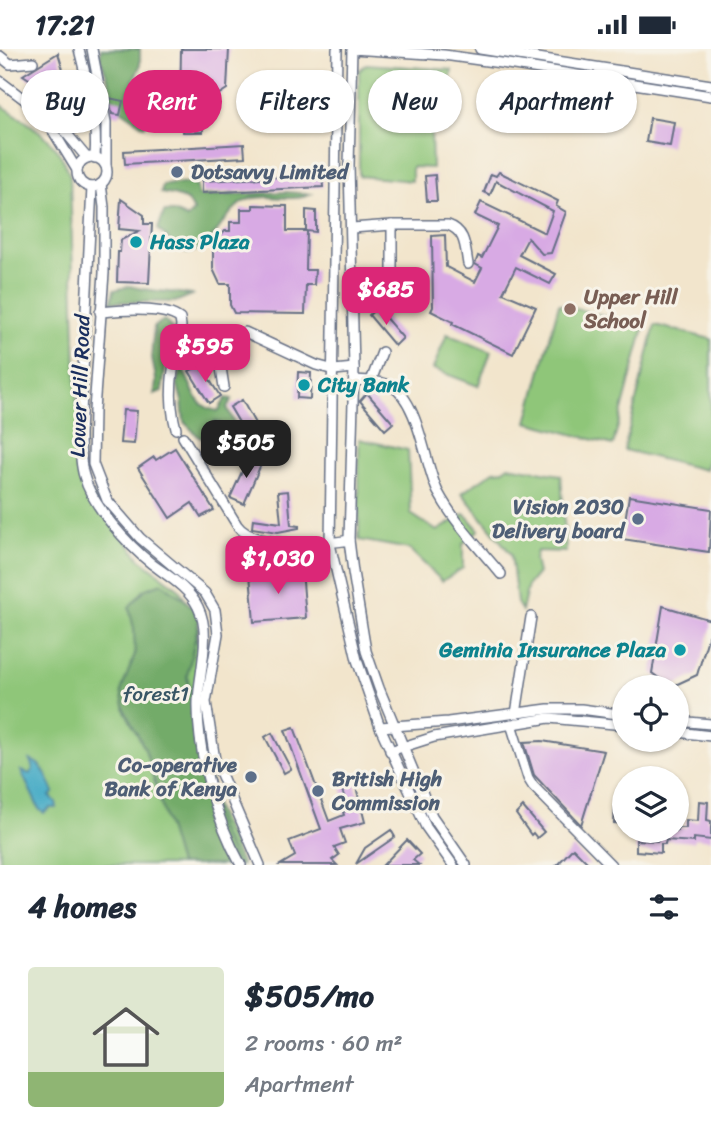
<!DOCTYPE html>
<meta charset="utf-8">
<style>
:root{--surface:#fff;--page:#f6f6f7;--text:#1f2937;--muted:#747a83;--line:#e0e1e3;--accent:#db2777}
body{margin:0;font-family:Sriracha,sans-serif;background:var(--page);color:var(--text);height:100vh;display:flex;flex-direction:column;font-size:26px;white-space:nowrap}
*{box-sizing:border-box;margin:0}
p{font-size:23px;color:var(--muted)}
.icon{flex:none;width:38px;height:38px;fill:none;stroke:currentColor;stroke-width:2;stroke-linecap:round;stroke-linejoin:round}
.map{position:relative;height:816px;overflow:hidden}
.side{display:flex;flex-direction:column;background:var(--surface);flex:1}
.side>*{flex:none}
.guide{position:absolute;left:21px;top:21px;width:670px;height:63px;display:flex;gap:14px}
.fabs{position:absolute;left:612px;top:626px;display:grid;gap:14px}
.fabs a{display:grid;place-items:center;width:77px;height:77px;border-radius:50%;background:var(--surface);box-shadow:0 2px 5px #0004;font-size:35px}
.price{position:absolute;translate:-50% -60px;padding:0 16px;border-radius:14px;background:var(--accent);color:#fff;font-size:23px;line-height:46px;filter:drop-shadow(0 2px 4px #0008)}
.price::after{content:'';position:absolute;left:50%;top:42px;width:21px;height:16px;margin-left:-10px;background:inherit;clip-path:polygon(0 0,100% 0,50% 100%)}
.price.selected{background:#222;color:#fff}
ul{padding:0;list-style:none}
li{display:flex;align-items:center;gap:21px;height:175px;padding:0 28px}
li+li{border-top:2px solid var(--line)}
li span{display:grid;place-items:center;flex:none;width:196px;height:140px;border-radius:7px;color:#555}
li>.icon{margin-inline-start:auto}
span .icon{width:84px;height:84px;fill:#fffc;stroke-width:1}
li b{font-size:30px}
h2{display:flex;justify-content:space-between;align-items:center;height:84px;padding:0 28px;font-size:30px}
.chip{padding:0 24px;border-radius:32px;background:var(--surface);box-shadow:0 2px 5px #0004;font-size:24px;line-height:63px}
.chip.selected{background:var(--accent);color:#fff}
.status{display:flex;justify-content:space-between;align-items:center;height:49px;padding:0 35px;background:var(--surface);direction:ltr}
.status svg{height:19px;fill:currentColor}
.map>svg:first-child{display:block}
</style>
<div class="status"><b>17:21</b><svg viewBox="0 0 49 12"><path d="M0 12V9h3v3zM5 12V6h3v6zM10 12V3h3v9zM15 12V0h3v12zM26 1h20v11H26zM47 4h2v5h-2z"/></svg></div>
<div class="map">
<svg width="711" height="816" viewBox="0 0 711 816">
<rect width="100%" height="100%" fill="#f7f3e8"/>
<filter id="ink" filterUnits="userSpaceOnUse"><feTurbulence type="fractalNoise" baseFrequency=".0143" numOctaves="2"/><feDisplacementMap in="SourceGraphic" scale="14" xChannelSelector="R" yChannelSelector="G"/><feConvolveMatrix kernelMatrix="1 2 1 2 8 2 1 2 1" color-interpolation-filters="sRGB"/></filter>
<filter id="wash" filterUnits="userSpaceOnUse"><feTurbulence type="fractalNoise" baseFrequency=".00686" numOctaves="4" result="noise"/><feDisplacementMap in="SourceGraphic" scale="28" xChannelSelector="R" yChannelSelector="G"/><feGaussianBlur stdDeviation="1.57" result="paint"/><feColorMatrix in="noise" values="0 0 0 0 0 0 0 0 0 0 0 0 0 0 0 0 0 1.4 0 .05"/><feComposite in="paint" operator="in"/></filter>
<g filter="url(#wash)">
<rect width="100%" height="100%" fill="#f2e5cc"/>
<!-- green -->
<g fill="#8fc679" stroke="#557a6c" stroke-width="2">
<polygon points="366,15 452,21 443,78 431,78 432,119 412,118 412,132 359,127 359,22"/>
<path d="M0,55C31,77 59,89 70,128L77,356L86,384L81,408L80,429L140,510L179,540L199,578L197,590L201,603L197,663L216,760L242,816H0Z"/>
<polygon points="559,255 644,278 613,396 527,373"/>
<polygon points="655,276 711,290 711,397 705,421 624,401"/>
<polygon points="447,285 491,303 478,337 433,320"/>
<polygon points="359,390 408,401 411,465 437,482 465,465 479,481 463,495 463,519 442,532 409,500 359,491"/>
<polygon points="508,417 561,426 566,503 537,502 535,511 538,524 528,536 522,562 517,554 511,505 462,444 494,422 504,421"/>
</g>
<!-- forest -->
<g fill="#73ab69" stroke="#476d64" stroke-width="2">
<polygon points="101,0 140,0 140,17 127,47 150,71 144,77 121,61 112,64 111,39 100,8"/>
<path d="M185,134L196,136L199,147L286,143L311,145C292,154 270,144 250,150C231,155 218,185 204,197C200,201 193,202 188,204L177,199L158,180L164,163H174L187,169L194,162C188,148 175,146 161,144L163,136Z"/>
<path d="M130,237C151,243 171,242 192,246L175,253H111L114,241Z"/>
<path d="M164,271L174,282L168,299L162,342L154,345C159,325 153,324 152,306C151,297 154,287 154,278Z"/>
<path d="M182,320C196,340 191,357 218,362L226,349L232,350L227,358L237,380L234,381L215,372L212,389H200L184,373L182,352L177,334Z"/>
<path d="M162,534C176,545 191,553 200,568L187,627L200,689L207,745L222,786L238,816H179L145,700L125,662L121,642L135,605L134,580L129,558L145,540Z"/>
</g>
<!-- water -->
<path fill="#46acc6" stroke="#306e92" stroke-width="2" d="M30,711C44,715 48,731 54,743L50,747L56,753L57,759H50L44,764L39,760L21,722L30,725L33,720Z"/>
<g id="blocks">
<!-- building -->
<g fill="#d8aae4">
<polygon points="181,0 229,0 227,40 201,57 203,83 183,83 183,58 180,57"/>
<polygon points="58,4 75,60 23,26"/>
<rect x="245" y="46" width="31" height="23"/>
<polygon points="109,49 123,52 120,66 112,65"/>
<polygon points="650,69 674,73 670,97 646,93"/>
<polygon points="244,95 245,108 125,115 124,102"/>
<polygon points="499,123 558,152 556,157 566,163 551,204 542,205 528,189 519,206 556,225 550,235 516,218 503,244 536,258 513,305 452,275 453,273 431,262 433,258 432,187 445,186 446,218 475,233 482,219 475,215 478,207 482,209 498,177 475,166 481,153 545,184 553,162 496,132 490,146 484,143 491,125 496,127"/>
<polygon points="322,126 323,138 202,144 202,132"/>
<polygon points="435,126 437,152 427,152 425,127"/>
<polygon points="121,150 144,166 144,175 152,175 149,234 117,233 118,203 120,203 121,191 139,182 119,180"/>
<polygon points="253,156 287,157 287,182 306,182 306,161 316,162 316,183 307,182 306,221 315,221 314,236 306,236 305,265 234,264 230,256 230,235 220,235 213,220 213,194 219,194 219,189 225,182 230,182 230,173 241,173 241,160 253,160"/>
<polygon points="377,259 403,289 395,297 369,266"/>
<polygon points="200,316 220,347 209,354 189,322"/>
<polygon points="298,323 311,324 310,350 297,349"/>
<polygon points="367,344 393,374 385,381 360,352"/>
<polygon points="242,351 262,387 251,394 230,358"/>
<polygon points="123,361 137,362 134,395 120,394"/>
<polygon points="175,399 214,461 201,468 192,454 170,469 138,419 154,408 156,411"/>
<polygon points="249,407 262,413 244,455 230,449"/>
<polygon points="288,442 291,476 299,477 299,479 278,483 252,479 253,470 281,474 278,443"/>
<polygon points="629,447 711,460 709,503 622,490"/>
<polygon points="302,521 306,569 254,573 250,525"/>
<polygon points="663,557 711,571 711,579 697,626 671,638 652,624"/>
<polygon points="294,678 329,772 344,766 343,763 348,761 340,734 354,730 365,773 340,780 345,794 334,798 339,806 332,811 337,816 280,816 295,807 289,792 321,780 285,681"/>
<polygon points="272,684 291,720 284,724 265,688"/>
<polygon points="542,692 604,702 581,776 534,726 524,693"/>
<polygon points="699,752 708,753 707,771 711,772 711,791 694,789 694,793 666,791 665,795 661,795 661,804 636,802 636,791 658,792 658,782 677,782 677,779 686,779 686,771 698,772"/>
<polygon points="615,755 625,756 625,775 614,774"/>
<polygon points="523,758 544,783 537,789 533,784 531,786 516,765"/>
<polygon points="391,781 395,788 356,815 365,799"/>
<polygon points="407,791 420,805 413,811 419,816 383,816"/>
<polygon points="573,799 590,816 557,816"/>
</g>
</g>
</g>
<g filter="url(#ink)">
<use href="#blocks" fill-opacity="0" stroke="#666f84" stroke-width="2"/>
<g fill="none" stroke-linecap="round" stroke-linejoin="round">
<!-- minor casing -->
<g stroke="#666f84" stroke-width="12">
<g id="minor">
<path d="M79,0C88,37 98,71 95,109"/>
<polyline points="92,0 106,73 106,117"/>
<polyline points="337,0 330,495 357,611 380,678 426,778 453,816"/>
<polyline points="480,0 711,36"/>
<polyline points="0,7 10,15 33,13"/>
<polyline points="0,32 62,79 87,109"/>
<polyline points="47,72 77,121"/>
<path d="M62,79C77,80 86,80 94,66"/>
<circle cx="92" cy="123" r="15"/>
<polyline points="101,135 104,158 104,224 94,361 93,415 107,451 140,489 205,544 215,561 218,585 206,653 215,711 260,816"/>
<path d="M92,138L80,385C80,399 80,414 84,427C92,457 128,496 152,515C168,527 189,539 198,558C212,586 199,623 198,653C197,705 216,771 241,816"/>
<path d="M352,179L392,176H448C466,182 465,199 468,215"/>
<polyline points="392,220 392,176"/>
<path d="M100,263C121,261 165,257 180,270L181,277C174,314 166,343 176,380"/>
<path d="M354,331C366,332 379,331 391,337C419,351 425,417 438,443C454,473 479,499 501,525"/>
<polyline points="371,332 382,303"/>
<polyline points="224,338 220,312 226,295 245,283 316,316 334,321 354,319"/>
<path d="M183,388L237,476C252,499 325,496 349,491"/>
<polyline points="516,665 531,568"/>
<polyline points="677,672 711,675"/>
<polyline points="511,675 528,729 533,737 611,816"/>
<polyline points="380,678 448,673 548,660 581,660 625,666"/>
<polyline points="677,683 711,687"/>
<polyline points="390,702 434,688 549,669 625,676"/>
<polyline points="466,816 432,767 379,639 366,602 353,523 349,491 354,319 349,116 352,0 444,6 501,14 711,47"/>
</g>
</g>
<!-- minor -->
<use href="#minor" stroke="#fff" stroke-width="9"/>
</g>
</g>
<!-- markers -->
<g fill="#5c6f8a" stroke="#f7f3e8" stroke-width="2.5">
<circle cx="177" cy="123" r="7"/>
<circle cx="638" cy="470" r="7"/>
<circle cx="251" cy="728" r="7"/>
<circle cx="318" cy="742" r="7"/>
</g>
<g fill="#0f9aa8" stroke="#f7f3e8" stroke-width="2.5">
<circle cx="136" cy="193" r="7"/>
<circle cx="304" cy="336" r="7"/>
<circle cx="680" cy="601" r="7"/>
</g>
<circle fill="#8d6e63" stroke="#f7f3e8" stroke-width="2.5" cx="570" cy="260" r="7"/>
<g text-anchor="middle" stroke-width="6" stroke-linejoin="round" paint-order="stroke">
<!-- service labels -->
<g font-size="21" font-weight="bold" fill="#4e5e75" stroke="#f7f3e8" text-anchor="start">
<text x="191" y="130">Dotsavvy Limited</text>
<text x="624" y="465" text-anchor="end">Vision 2030<tspan x="624" dy="24">Delivery board</tspan></text>
<text x="237" y="723" text-anchor="end">Co-operative<tspan x="237" dy="24">Bank of Kenya</tspan></text>
<text x="332" y="737">British High<tspan x="332" dy="24">Commission</tspan></text>
</g>
<!-- culture labels -->
<g font-size="21" font-weight="bold" fill="#0d838f" stroke="#f7f3e8" text-anchor="start">
<text x="150" y="200">Hass Plaza</text>
<text x="318" y="343">City Bank</text>
<text x="666" y="608" text-anchor="end">Geminia Insurance Plaza</text>
</g>
<!-- education labels -->
<g font-size="21" font-weight="bold" fill="#785e54" stroke="#f7f3e8" text-anchor="start">
<text x="584" y="255">Upper Hill<tspan x="584" dy="24">School</tspan></text>
</g>
<!-- street labels -->
<g font-size="21" fill="#1b2f5e" stroke="#f7f3e8">
<text transform="translate(80 337) rotate(-88)" y="7">Lower Hill Road</text>
</g>
<!-- park labels -->
<g font-size="21" fill="#385565" stroke="#f7f3e8">
<text x="156" y="652">forest1</text>
</g>
</g>
</svg>
<div class="fabs">
<a><svg class="icon" aria-label="locate" viewBox="0 0 24 24"><circle cx="12" cy="12" r="6"/><path d="M12 2v4M12 18v4M2 12h4M18 12h4"/></svg></a>
<a><svg class="icon" aria-label="layers" viewBox="0 0 24 24"><path d="M12 4l9 5-9 5-9-5zM3 14l9 5 9-5"/></svg></a>
</div>
<b class="price" style="left:386px;top:278px">$685</b>
<b class="price" style="left:205px;top:335px">$595</b>
<b class="price selected" style="left:246px;top:431px">$505</b>
<b class="price" style="left:278px;top:547px">$1,030</b>
<div class="guide">
<a class="chip">Buy</a>
<a class="chip selected">Rent</a>
<a class="chip">Filters</a>
<a class="chip">New</a>
<a class="chip">Apartment</a>
</div>
</div>
<section class="side">
<h2>4 homes<svg class="icon" aria-label="filters" viewBox="0 0 24 24"><path d="M4 7h16M4 17h16"/><circle cx="9" cy="7" r="2"/><circle cx="15" cy="17" r="2"/></svg></h2>
<ul>
<li><span style="background:linear-gradient(#dfe7d0 75%,#8fb573 0)"><svg class="icon" aria-label="home" viewBox="0 0 24 24"><path d="M3 11l9-7 9 7M6 9v11h12V9"/></svg></span><div><b>$505/mo</b><p>2 rooms · 60 m²</p><p>Apartment</p></div></li>
</ul>
</section>
